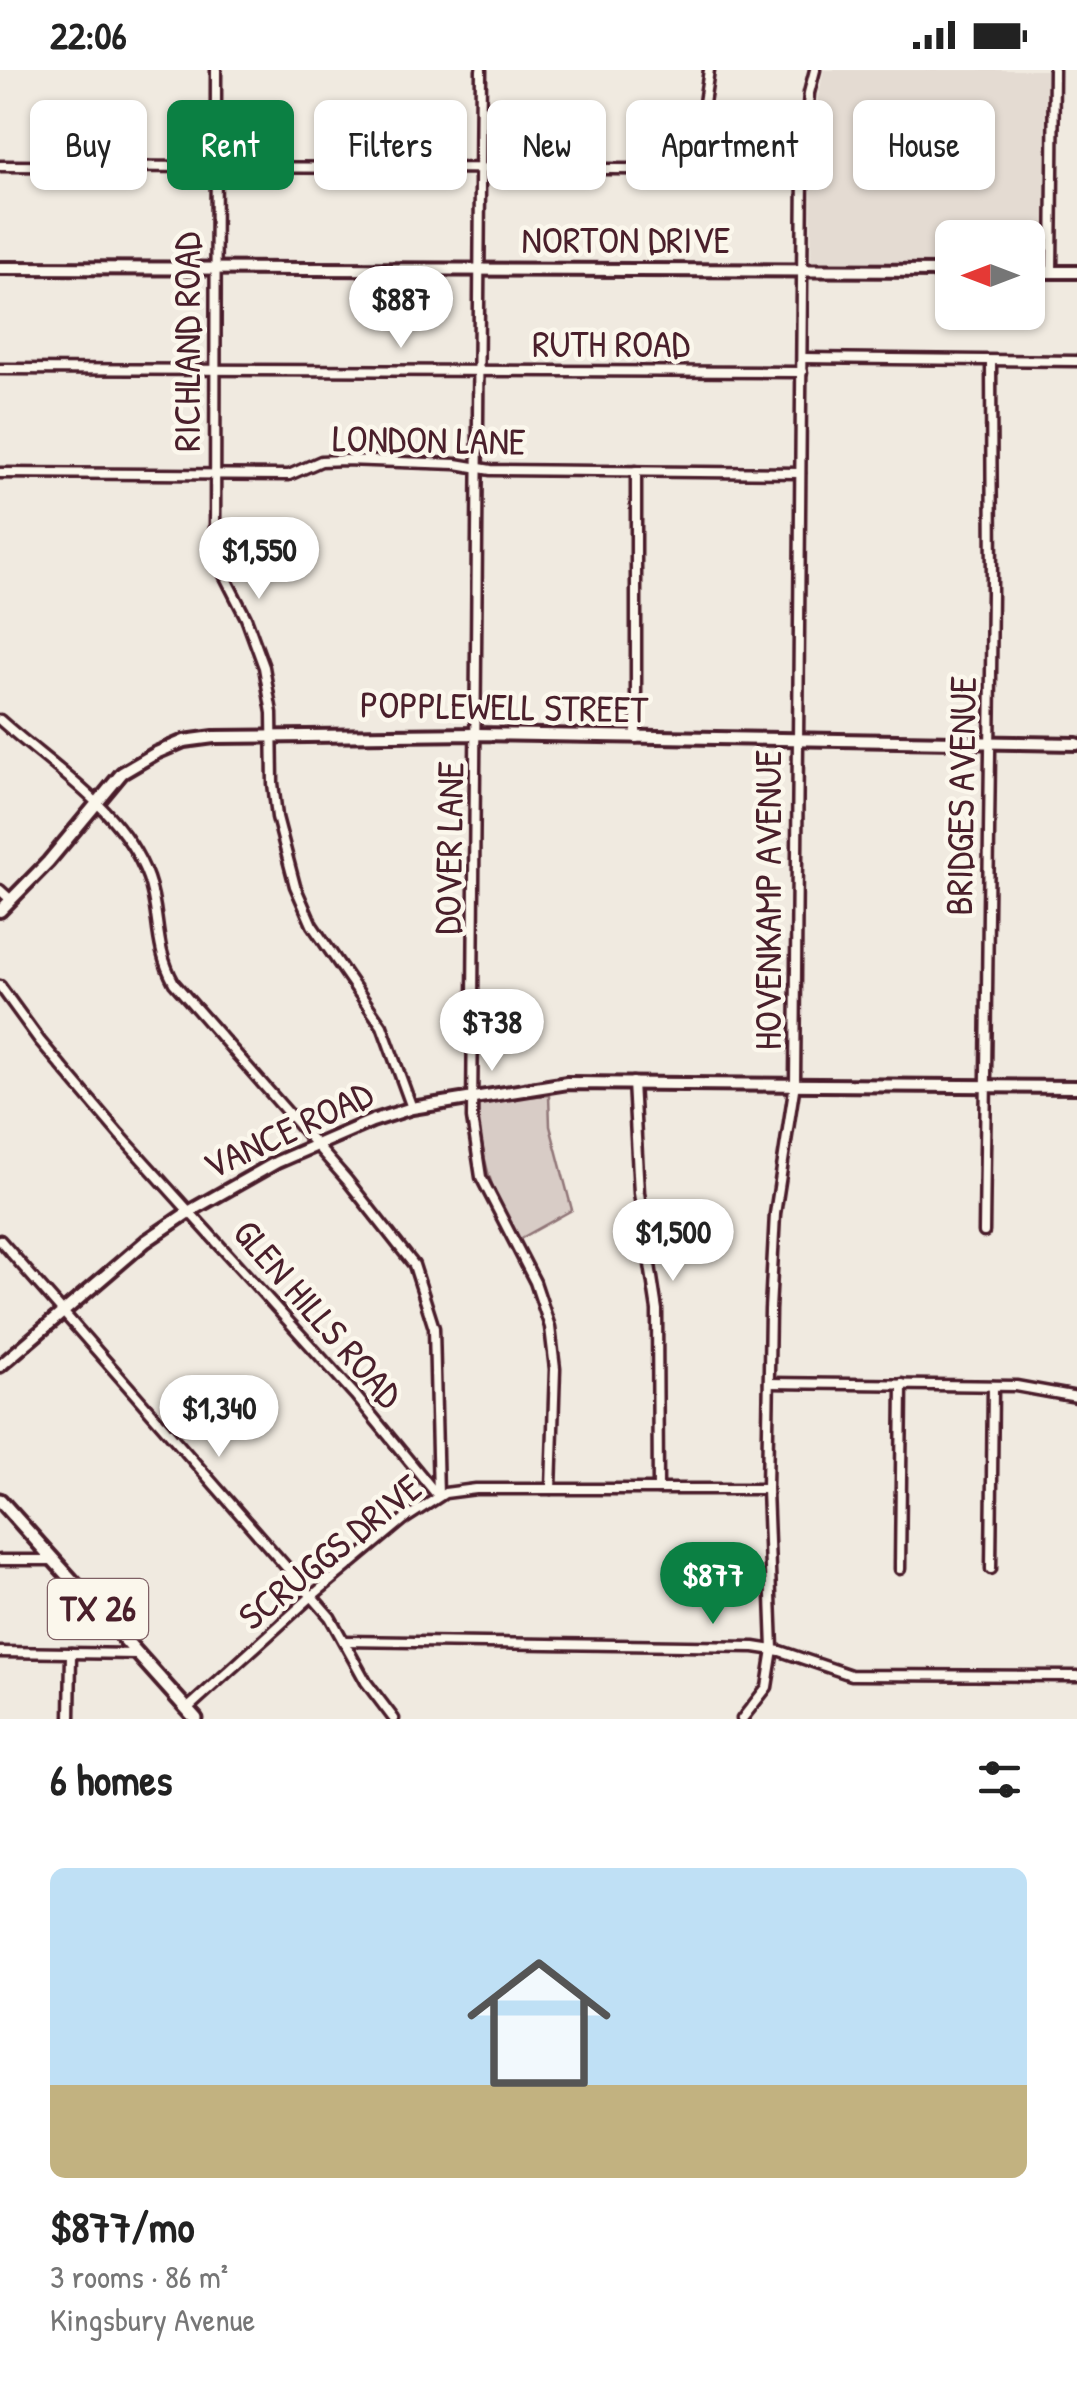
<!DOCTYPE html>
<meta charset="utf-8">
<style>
:root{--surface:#fff;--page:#f2f2f2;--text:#222;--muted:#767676;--line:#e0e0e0;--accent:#0b8043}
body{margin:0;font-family:"Patrick Hand",sans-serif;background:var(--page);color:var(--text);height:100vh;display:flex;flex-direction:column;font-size:38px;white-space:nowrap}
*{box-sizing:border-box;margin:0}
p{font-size:32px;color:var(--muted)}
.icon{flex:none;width:55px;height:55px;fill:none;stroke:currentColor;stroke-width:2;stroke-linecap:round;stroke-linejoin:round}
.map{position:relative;height:1649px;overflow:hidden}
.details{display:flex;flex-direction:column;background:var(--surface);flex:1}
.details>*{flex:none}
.hud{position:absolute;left:30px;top:30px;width:1018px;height:90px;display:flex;gap:20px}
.needle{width:65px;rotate:270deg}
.fabs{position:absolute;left:935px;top:150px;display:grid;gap:20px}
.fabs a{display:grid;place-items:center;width:110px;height:110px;border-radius:15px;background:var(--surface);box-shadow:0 2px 8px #0004;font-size:50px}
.price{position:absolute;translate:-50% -85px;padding:0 22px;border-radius:35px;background:#fff;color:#222;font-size:32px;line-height:65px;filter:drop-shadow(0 2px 5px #0008)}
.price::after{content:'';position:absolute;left:50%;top:60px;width:30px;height:22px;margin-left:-15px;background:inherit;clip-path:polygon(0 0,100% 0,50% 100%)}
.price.selected{background:var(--accent);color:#fff}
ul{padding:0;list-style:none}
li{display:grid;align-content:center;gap:20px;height:530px;padding:0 50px}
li+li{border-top:2px solid var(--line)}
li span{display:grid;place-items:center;height:310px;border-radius:15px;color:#555}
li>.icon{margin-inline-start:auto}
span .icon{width:180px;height:180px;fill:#fffc;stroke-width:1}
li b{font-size:42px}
h2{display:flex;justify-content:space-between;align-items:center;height:120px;padding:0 50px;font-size:42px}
.pill{padding:0 35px;border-radius:15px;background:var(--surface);box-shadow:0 2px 8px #0004;font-size:35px;line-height:90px}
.pill.selected{background:var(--accent);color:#fff}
.status{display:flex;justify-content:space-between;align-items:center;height:70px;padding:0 50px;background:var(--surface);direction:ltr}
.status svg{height:28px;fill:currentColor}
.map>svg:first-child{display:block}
</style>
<div class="status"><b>22:06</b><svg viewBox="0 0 49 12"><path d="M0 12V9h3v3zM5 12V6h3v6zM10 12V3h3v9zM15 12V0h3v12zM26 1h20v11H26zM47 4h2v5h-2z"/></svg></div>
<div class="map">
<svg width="1077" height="1649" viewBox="0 0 1077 1649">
<rect width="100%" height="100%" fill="#f0eae0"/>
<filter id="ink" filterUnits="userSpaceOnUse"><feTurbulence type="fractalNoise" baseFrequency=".01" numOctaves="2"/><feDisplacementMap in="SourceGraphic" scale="20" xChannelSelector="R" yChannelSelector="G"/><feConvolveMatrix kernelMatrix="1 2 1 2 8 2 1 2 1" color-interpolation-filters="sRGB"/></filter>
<g filter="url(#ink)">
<!-- built -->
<polygon fill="#e4dbd2" points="824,0 1048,0 1047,197 1028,197 1028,168 952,168 952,196 811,195 812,55"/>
<!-- green -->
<path fill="#d8ccc6" stroke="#917678" stroke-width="2.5" d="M549,1025L550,1056L572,1140L518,1170C491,1125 479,1083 478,1030Z"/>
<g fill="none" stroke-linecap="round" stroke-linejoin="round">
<!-- street casing -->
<g stroke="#4a1f2b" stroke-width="15">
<g id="street">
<polyline points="216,0 215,487 246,548 264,597 272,643 273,713 277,747 295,816 312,855 382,956 412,1038"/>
<polyline points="481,0 472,1048 481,1107 535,1212 550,1257 555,1299 551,1419"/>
<polyline points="0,96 803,100"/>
<polyline points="701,100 702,46 709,0"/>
<polyline points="1052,202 1054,0"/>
<polyline points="802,288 1077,291"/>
<polyline points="0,299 802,302"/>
<polyline points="0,403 289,405 321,391 345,390 456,394 491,400 800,403"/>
<path d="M0,650C52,697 123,739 148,808C161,844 153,875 174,913L347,1110L414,1195L434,1258L438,1426"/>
<polyline points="636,668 636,401"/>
<polyline points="0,820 11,830"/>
<polyline points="0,916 40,971 119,1064 355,1325 438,1426"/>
<polyline points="633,1012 639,1123 657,1240 658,1419"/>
<polyline points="984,1162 992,523 991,291"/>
<polyline points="0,1170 330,1547 366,1612 394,1649"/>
<polyline points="769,1313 1016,1316 1077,1327"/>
<polyline points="0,1490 54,1490"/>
<polyline points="900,1499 902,1314"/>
<polyline points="991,1499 993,1316"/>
<polyline points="344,1571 754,1577 780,1581 851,1605 1077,1606"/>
<polyline points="0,1582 138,1584"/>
<polyline points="187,1639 312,1526 403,1450 445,1423 476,1419 767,1419"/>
<polyline points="70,1649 71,1583"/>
<polyline points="742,1649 767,1617 773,1579 767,1419 770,1240 775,1144 795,1013 803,100 809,23 815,0"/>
</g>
</g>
<!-- secondary casing -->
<g stroke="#4a1f2b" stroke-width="18">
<g id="secondary">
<polyline points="0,198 952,201"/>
<polyline points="1028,202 1077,202"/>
<polyline points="0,841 48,792 122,703 156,683 184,671 214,667 477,664 1077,674"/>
<polyline points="0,1296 146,1171 190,1141 277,1092 372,1051 412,1038 567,1013 1077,1017"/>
</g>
</g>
<!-- primary casing -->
<g stroke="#4a1f2b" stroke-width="19">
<polyline id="primary" points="0,1430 196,1649"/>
</g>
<!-- street -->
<use href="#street" stroke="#fbf7ec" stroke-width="8"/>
<!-- secondary -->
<use href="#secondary" stroke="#fbf7ec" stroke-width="10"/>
<!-- primary -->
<use href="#primary" stroke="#fbf7ec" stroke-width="11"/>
</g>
</g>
<g text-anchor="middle" stroke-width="9" stroke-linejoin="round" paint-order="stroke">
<!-- shield labels -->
<rect fill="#fbf7ec" stroke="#7f6065" stroke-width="2.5" x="48" y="1509" width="100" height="60" rx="8"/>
<g font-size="35" font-weight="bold" fill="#4a1f2b">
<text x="98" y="1551">TX 26</text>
</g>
<!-- street labels -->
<g font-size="38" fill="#4a1f2b" stroke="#fbf7ec">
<text x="626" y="183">NORTON DRIVE</text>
<text transform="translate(187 272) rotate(-90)" y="13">RICHLAND ROAD</text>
<text x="611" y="287">RUTH ROAD</text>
<text transform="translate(429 370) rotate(1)" y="13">LONDON LANE</text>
<text transform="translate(504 637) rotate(1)" y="13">POPPLEWELL STREET</text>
<text transform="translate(961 726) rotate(-89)" y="13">BRIDGES AVENUE</text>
<text transform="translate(449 778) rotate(-89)" y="13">DOVER LANE</text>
<text transform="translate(768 830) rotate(-90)" y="13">HOVENKAMP AVENUE</text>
<text transform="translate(288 1060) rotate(-25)" y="13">VANCE ROAD</text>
<text transform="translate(318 1244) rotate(49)" y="13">GLEN HILLS ROAD</text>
<text transform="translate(330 1482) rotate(-39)" y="13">SCRUGGS DRIVE</text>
</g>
</g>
</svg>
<div class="fabs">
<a><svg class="needle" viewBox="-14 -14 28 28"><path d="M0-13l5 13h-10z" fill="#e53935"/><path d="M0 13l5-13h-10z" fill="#767676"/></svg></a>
</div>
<b class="price" style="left:401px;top:281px">$887</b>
<b class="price" style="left:259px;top:532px">$1,550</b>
<b class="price" style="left:492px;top:1004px">$738</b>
<b class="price" style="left:673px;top:1214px">$1,500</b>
<b class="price" style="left:219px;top:1390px">$1,340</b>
<b class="price selected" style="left:713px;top:1557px">$877</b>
<div class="hud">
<a class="pill">Buy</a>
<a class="pill selected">Rent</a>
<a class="pill">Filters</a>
<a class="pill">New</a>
<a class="pill">Apartment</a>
<a class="pill">House</a>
</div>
</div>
<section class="details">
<h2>6 homes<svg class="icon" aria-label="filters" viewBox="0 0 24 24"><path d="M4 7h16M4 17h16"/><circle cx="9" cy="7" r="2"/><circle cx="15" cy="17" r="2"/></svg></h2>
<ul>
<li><span style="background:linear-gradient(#bfe0f5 70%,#c2b280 0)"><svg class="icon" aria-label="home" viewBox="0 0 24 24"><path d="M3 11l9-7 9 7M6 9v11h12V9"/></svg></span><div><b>$877/mo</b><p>3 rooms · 86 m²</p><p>Kingsbury Avenue</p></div></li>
</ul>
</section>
